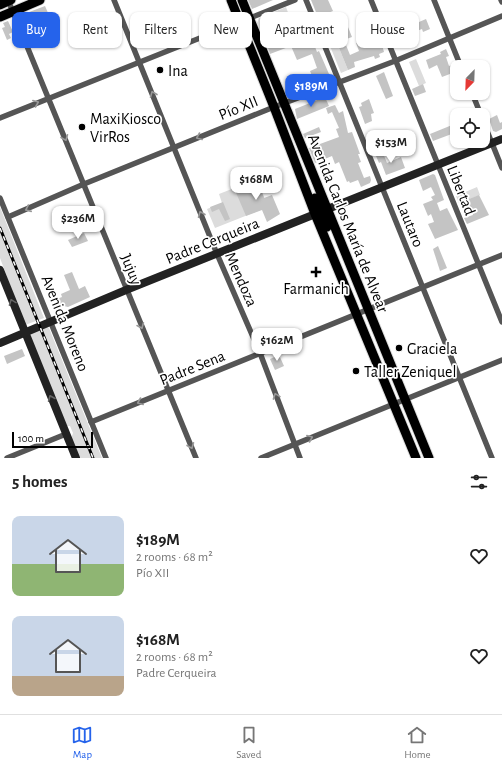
<!DOCTYPE html>
<meta charset="utf-8">
<style>
:root{--surface:#fff;--page:#f6f6f6;--text:#222;--muted:#767676;--line:#e0e0e0;--accent:#2563eb}
body{margin:0;font-family:"Alegreya Sans",sans-serif;background:var(--page);color:var(--text);height:100vh;display:flex;flex-direction:column;font-size:15px;white-space:nowrap}
*{box-sizing:border-box;margin:0}
p{font-size:13px;color:var(--muted)}
.icon{flex:none;width:22px;height:22px;fill:none;stroke:currentColor;stroke-width:2;stroke-linecap:round;stroke-linejoin:round}
.map{position:relative;height:458px;overflow:hidden}
.side{display:flex;flex-direction:column;background:var(--surface);flex:1}
.side>*{flex:none}
.hud{position:absolute;left:12px;top:12px;width:478px;height:36px;display:flex;gap:8px}
.needle{width:26px;rotate:203deg}
.buttons{position:absolute;left:450px;top:60px;display:grid;gap:8px}
.buttons a{display:grid;place-items:center;width:40px;height:40px;border-radius:8px;background:var(--surface);box-shadow:0 1px 3px #0004;font-size:20px}
.scale{position:absolute;left:12px;bottom:10px;width:81px;box-sizing:border-box;padding-left:4px;border:2px solid #000;border-top:0;font-size:11px;line-height:14px;white-space:nowrap;color:#000;-webkit-text-stroke:3px #fff;paint-order:stroke}
.price{position:absolute;translate:-50% -34px;padding:0 9px;border-radius:8px;background:#fff;color:#222;font-size:13px;line-height:26px;filter:drop-shadow(0 1px 2px #0008)}
.price::after{content:'';position:absolute;left:50%;top:24px;width:12px;height:9px;margin-left:-6px;background:inherit;clip-path:polygon(0 0,100% 0,50% 100%)}
.price.current{background:var(--accent);color:#fff}
ul{padding:0;list-style:none}
li{display:flex;align-items:center;gap:12px;height:100px;padding:0 12px}
li span{display:grid;place-items:center;flex:none;width:112px;height:80px;border-radius:8px;color:#555}
li>.icon{margin-inline-start:auto}
span .icon{width:48px;height:48px;fill:#fffc;stroke-width:1}
li b{font-size:17px}
h2{display:flex;justify-content:space-between;align-items:center;height:48px;padding:0 12px;font-size:17px}
.pill{padding:0 14px;border-radius:8px;background:var(--surface);box-shadow:0 1px 3px #0004;font-size:14px;line-height:36px}
.pill.current{background:var(--accent);color:#fff}
.menu{display:flex;justify-content:space-around;align-items:center;height:56px;border-top:1px solid var(--line);background:var(--surface);font-size:11px;color:var(--muted)}
.menu a{display:grid;justify-items:center;gap:2px}
.menu .current{color:var(--accent)}
.map>svg:first-child{display:block}
</style>
<div class="map">
<svg width="502" height="458" viewBox="0 0 502 458">
<rect width="100%" height="100%" fill="#fff"/>
<!-- green -->
<g fill="#dcdcdc">
<polygon points="286,7 290,18 260,30 257,23 259,18"/>
<polygon points="337,43 348,70 341,73 330,46"/>
<polygon points="416,59 426,83 419,86 409,62"/>
<polygon points="257,179 268,207 215,228 207,209 222,203 219,194"/>
<polygon points="477,187 480,195 459,203 456,196"/>
<polygon points="0,207 44,318 25,325 0,258"/>
<polygon points="45,326 49,328 102,458 79,458 71,439 73,433 70,426 67,426 30,338 32,332"/>
</g>
<!-- building -->
<g fill="#c4c4c4">
<polygon points="248,0 273,0 252,9"/>
<polygon points="311,0 328,0 333,11 318,17"/>
<polygon points="45,6 58,36 51,38 42,17 25,24 22,16 24,14"/>
<polygon points="394,14 398,23 400,22 406,37 400,39 391,16"/>
<polygon points="341,16 342,18 344,17 352,37 341,41 339,36 328,38 324,28 332,25 330,21"/>
<polygon points="417,17 419,22 426,19 430,29 423,32 422,29 414,32 409,20"/>
<polygon points="8,21 13,32 9,34 11,38 7,40 2,28 5,27 3,23"/>
<polygon points="291,29 298,45 312,39 317,52 319,51 329,74 314,80 310,71 317,68 312,54 297,60 291,46 270,54 265,39"/>
<polygon points="362,41 365,48 373,45 374,48 382,45 384,52 379,54 380,57 375,59 374,56 354,62 355,67 348,70 339,48 346,45 350,55 359,51 356,43"/>
<polygon points="446,49 449,56 446,57 449,66 452,65 455,72 442,77 437,65 429,69 426,60 441,54 440,52"/>
<polygon points="384,72 393,96 386,99 376,76"/>
<polygon points="423,84 426,92 415,96 412,89"/>
<polygon points="325,97 329,106 297,119 295,109"/>
<polygon points="369,99 374,113 371,114 372,121 365,124 359,107 362,106 361,103"/>
<polygon points="335,105 339,113 343,111 348,133 352,132 360,154 358,154 361,162 358,163 364,178 370,176 371,180 370,183 361,187 358,180 350,183 349,181 347,182 339,162 335,164 332,156 315,163 309,148 339,137 336,129 339,128 332,112 328,114 326,108"/>
<polygon points="497,115 500,123 502,122 502,129 496,132 493,131 489,119"/>
<polygon points="457,123 457,132 433,141 430,134"/>
<polygon points="319,127 321,132 305,138 303,134"/>
<polygon points="383,153 387,163 401,157 405,168 386,175 381,162 379,163 376,156"/>
<polygon points="433,174 435,175 444,200 437,203 440,211 447,208 458,230 435,239 428,224 434,222 431,214 428,216 423,204 433,200 431,197 435,195 431,187 423,191 419,180"/>
<polygon points="257,179 264,198 272,195 280,214 267,222 262,210 246,216 234,188"/>
<polygon points="479,195 489,215 467,224 464,218 473,215 470,206 466,207 464,201"/>
<polygon points="223,202 230,219 225,221 219,209 212,212 210,207"/>
<polygon points="84,233 88,241 72,247 68,240"/>
<polygon points="438,246 447,268 440,271 433,249"/>
<polygon points="72,272 79,289 85,286 90,297 68,307 64,306 59,308 54,300 62,297 61,294 70,290 64,275"/>
<polygon points="22,349 25,356 7,364 4,356"/>
<polygon points="279,355 284,366 275,370 270,359"/>
</g>
<g fill="none" stroke-linecap="round" stroke-linejoin="round">
<!-- primary casing -->
<g stroke="#dbdbdb" stroke-width="11">
<g id="primary">
<polyline points="231,0 274,107 315,214 416,458"/>
<polyline points="242,0 429,458"/>
<polyline points="0,5 11,0"/>
<polyline points="0,17 40,0"/>
<polyline points="315,198 327,227"/>
</g>
</g>
<!-- street -->
<g stroke="#555" stroke-width="5.5">
<polyline points="8,0 196,458"/>
<polyline points="114,0 217,254 260,353 300,458"/>
<polyline points="306,0 492,458"/>
<polyline points="371,0 502,322"/>
<polyline points="434,0 461,67"/>
<polyline points="501,0 502,2"/>
<polyline points="472,93 481,115"/>
<polyline points="0,118 295,0"/>
<polyline points="483,121 502,168"/>
<polyline points="0,198 106,458"/>
<polyline points="8,217 84,184 274,107 395,61 502,16"/>
<polyline points="91,422 502,255"/>
<polyline points="7,458 66,434"/>
<polyline points="261,458 502,360"/>
</g>
<!-- secondary -->
<g stroke="#222" stroke-width="8">
<polyline points="0,270 76,458"/>
<polyline points="0,343 126,290 502,139"/>
</g>
<!-- primary -->
<use href="#primary" stroke="#000" stroke-width="9"/>
<!-- rail casing -->
<g stroke="#000" stroke-width="3">
<polyline id="rail" points="0,228 93,458"/>
</g>
<!-- rail -->
<use href="#rail" stroke="#fff" stroke-width="1.5" stroke-dasharray="4.5" stroke-linecap="butt"/>
</g>
<!-- one-way arrows -->
<defs><path id="oneway-chevron" d="M-2-3.5L2.5 0L-2 3.5" fill="none" stroke-width="1.6" stroke-linecap="round" stroke-linejoin="round"/></defs>
<g stroke="#999">
<use href="#oneway-chevron" transform="translate(153 94) rotate(-112)"/>
<use href="#oneway-chevron" transform="translate(36 103) rotate(-22)"/>
<use href="#oneway-chevron" transform="translate(199 137) rotate(158)"/>
<use href="#oneway-chevron" transform="translate(65 138) rotate(68)"/>
<use href="#oneway-chevron" transform="translate(28 209) rotate(156)"/>
<use href="#oneway-chevron" transform="translate(201 214) rotate(-112)"/>
<use href="#oneway-chevron" transform="translate(141 326) rotate(67)"/>
<use href="#oneway-chevron" transform="translate(276 396) rotate(-110)"/>
<use href="#oneway-chevron" transform="translate(140 402) rotate(158)"/>
<use href="#oneway-chevron" transform="translate(310 438) rotate(-22)"/>
<use href="#oneway-chevron" transform="translate(191 446) rotate(68)"/>
</g>
<g stroke="#646464">
<use href="#oneway-chevron" transform="translate(12 302) rotate(-111)"/>
<use href="#oneway-chevron" transform="translate(51 398) rotate(-113)"/>
</g>
<!-- markers -->
<g fill="#000" stroke="#fff" stroke-width="1.5">
<circle cx="160" cy="70" r="4"/>
<circle cx="82" cy="127" r="4"/>
<path d="M314 266h4v4h4v4h-4v4h-4v-4h-4v-4h4z"/>
<circle cx="399" cy="348" r="4"/>
<circle cx="356" cy="371" r="4"/>
</g>
<g text-anchor="middle" stroke-width="3.5" stroke-linejoin="round" paint-order="stroke">
<!-- poi labels -->
<g font-size="16" fill="#000" stroke="#fff" text-anchor="start">
<text x="168" y="76">Ina</text>
<text x="90" y="124">MaxiKiosco<tspan x="90" dy="18">VirRos</tspan></text>
<text x="316" y="294" text-anchor="middle">Farmanich</text>
<text x="407" y="354">Graciela</text>
<text x="364" y="377">Taller Zeniquel</text>
</g>
<!-- street labels -->
<g font-size="16" fill="#000" stroke="#fff">
<text transform="translate(238 107) rotate(-22)" y="6">Pío XII</text>
<text transform="translate(462 190) rotate(68)" y="6">Libertad</text>
<text transform="translate(349 223) rotate(68)" y="6">Avenida Carlos María de Alvear</text>
<text transform="translate(411 224) rotate(68)" y="6">Lautaro</text>
<text transform="translate(212 240) rotate(-22)" y="6">Padre Cerqueira</text>
<text transform="translate(132 269) rotate(68)" y="6">Jujuy</text>
<text transform="translate(242 279) rotate(66)" y="6">Mendoza</text>
<text transform="translate(66 323) rotate(68)" y="6">Avenida Moreno</text>
<text transform="translate(192 367) rotate(-22)" y="6">Padre Sena</text>
</g>
</g>
</svg>
<div class="buttons">
<a><svg class="needle" viewBox="-14 -14 28 28"><path d="M0-13l5 13h-10z" fill="#e53935"/><path d="M0 13l5-13h-10z" fill="#767676"/></svg></a>
<a><svg class="icon" aria-label="locate" viewBox="0 0 24 24"><circle cx="12" cy="12" r="6"/><path d="M12 2v4M12 18v4M2 12h4M18 12h4"/></svg></a>
</div>
<div class="scale">100 m</div>
<b class="price current" style="left:311px;top:108px">$189M</b>
<b class="price" style="left:391px;top:164px">$153M</b>
<b class="price" style="left:256px;top:201px">$168M</b>
<b class="price" style="left:78px;top:240px">$236M</b>
<b class="price" style="left:277px;top:362px">$162M</b>
<div class="hud">
<a class="pill current">Buy</a>
<a class="pill">Rent</a>
<a class="pill">Filters</a>
<a class="pill">New</a>
<a class="pill">Apartment</a>
<a class="pill">House</a>
</div>
</div>
<section class="side">
<h2>5 homes<svg class="icon" aria-label="filters" viewBox="0 0 24 24"><path d="M4 7h16M4 17h16"/><circle cx="9" cy="7" r="2"/><circle cx="15" cy="17" r="2"/></svg></h2>
<ul>
<li><span style="background:linear-gradient(#c9d6e8 60%,#8fb573 0)"><svg class="icon" aria-label="home" viewBox="0 0 24 24"><path d="M3 11l9-7 9 7M6 9v11h12V9"/></svg></span><div><b>$189M</b><p>2 rooms · 68 m²</p><p>Pío XII</p></div><svg class="icon" aria-label="heart" viewBox="0 0 24 24"><path d="M12 20l-8-8c-3-5 5-10 8-4 3-6 11-1 8 4z"/></svg></li>
<li><span style="background:linear-gradient(#c9d6e8 75%,#b9a48a 0)"><svg class="icon" aria-label="home" viewBox="0 0 24 24"><path d="M3 11l9-7 9 7M6 9v11h12V9"/></svg></span><div><b>$168M</b><p>2 rooms · 68 m²</p><p>Padre Cerqueira</p></div><svg class="icon" aria-label="heart" viewBox="0 0 24 24"><path d="M12 20l-8-8c-3-5 5-10 8-4 3-6 11-1 8 4z"/></svg></li>
</ul>
</section>
<nav class="menu">
<a class="current"><svg class="icon" aria-label="map" viewBox="0 0 24 24"><path d="M3 6l6-2 6 2 6-2v14l-6 2-6-2-6 2zM9 4v14M15 6v14"/></svg>Map</a>
<a><svg class="icon" aria-label="saved" viewBox="0 0 24 24"><path d="M7 4h10v16l-5-4-5 4z"/></svg>Saved</a>
<a><svg class="icon" aria-label="home" viewBox="0 0 24 24"><path d="M3 11l9-7 9 7M6 9v11h12V9"/></svg>Home</a>
</nav>
